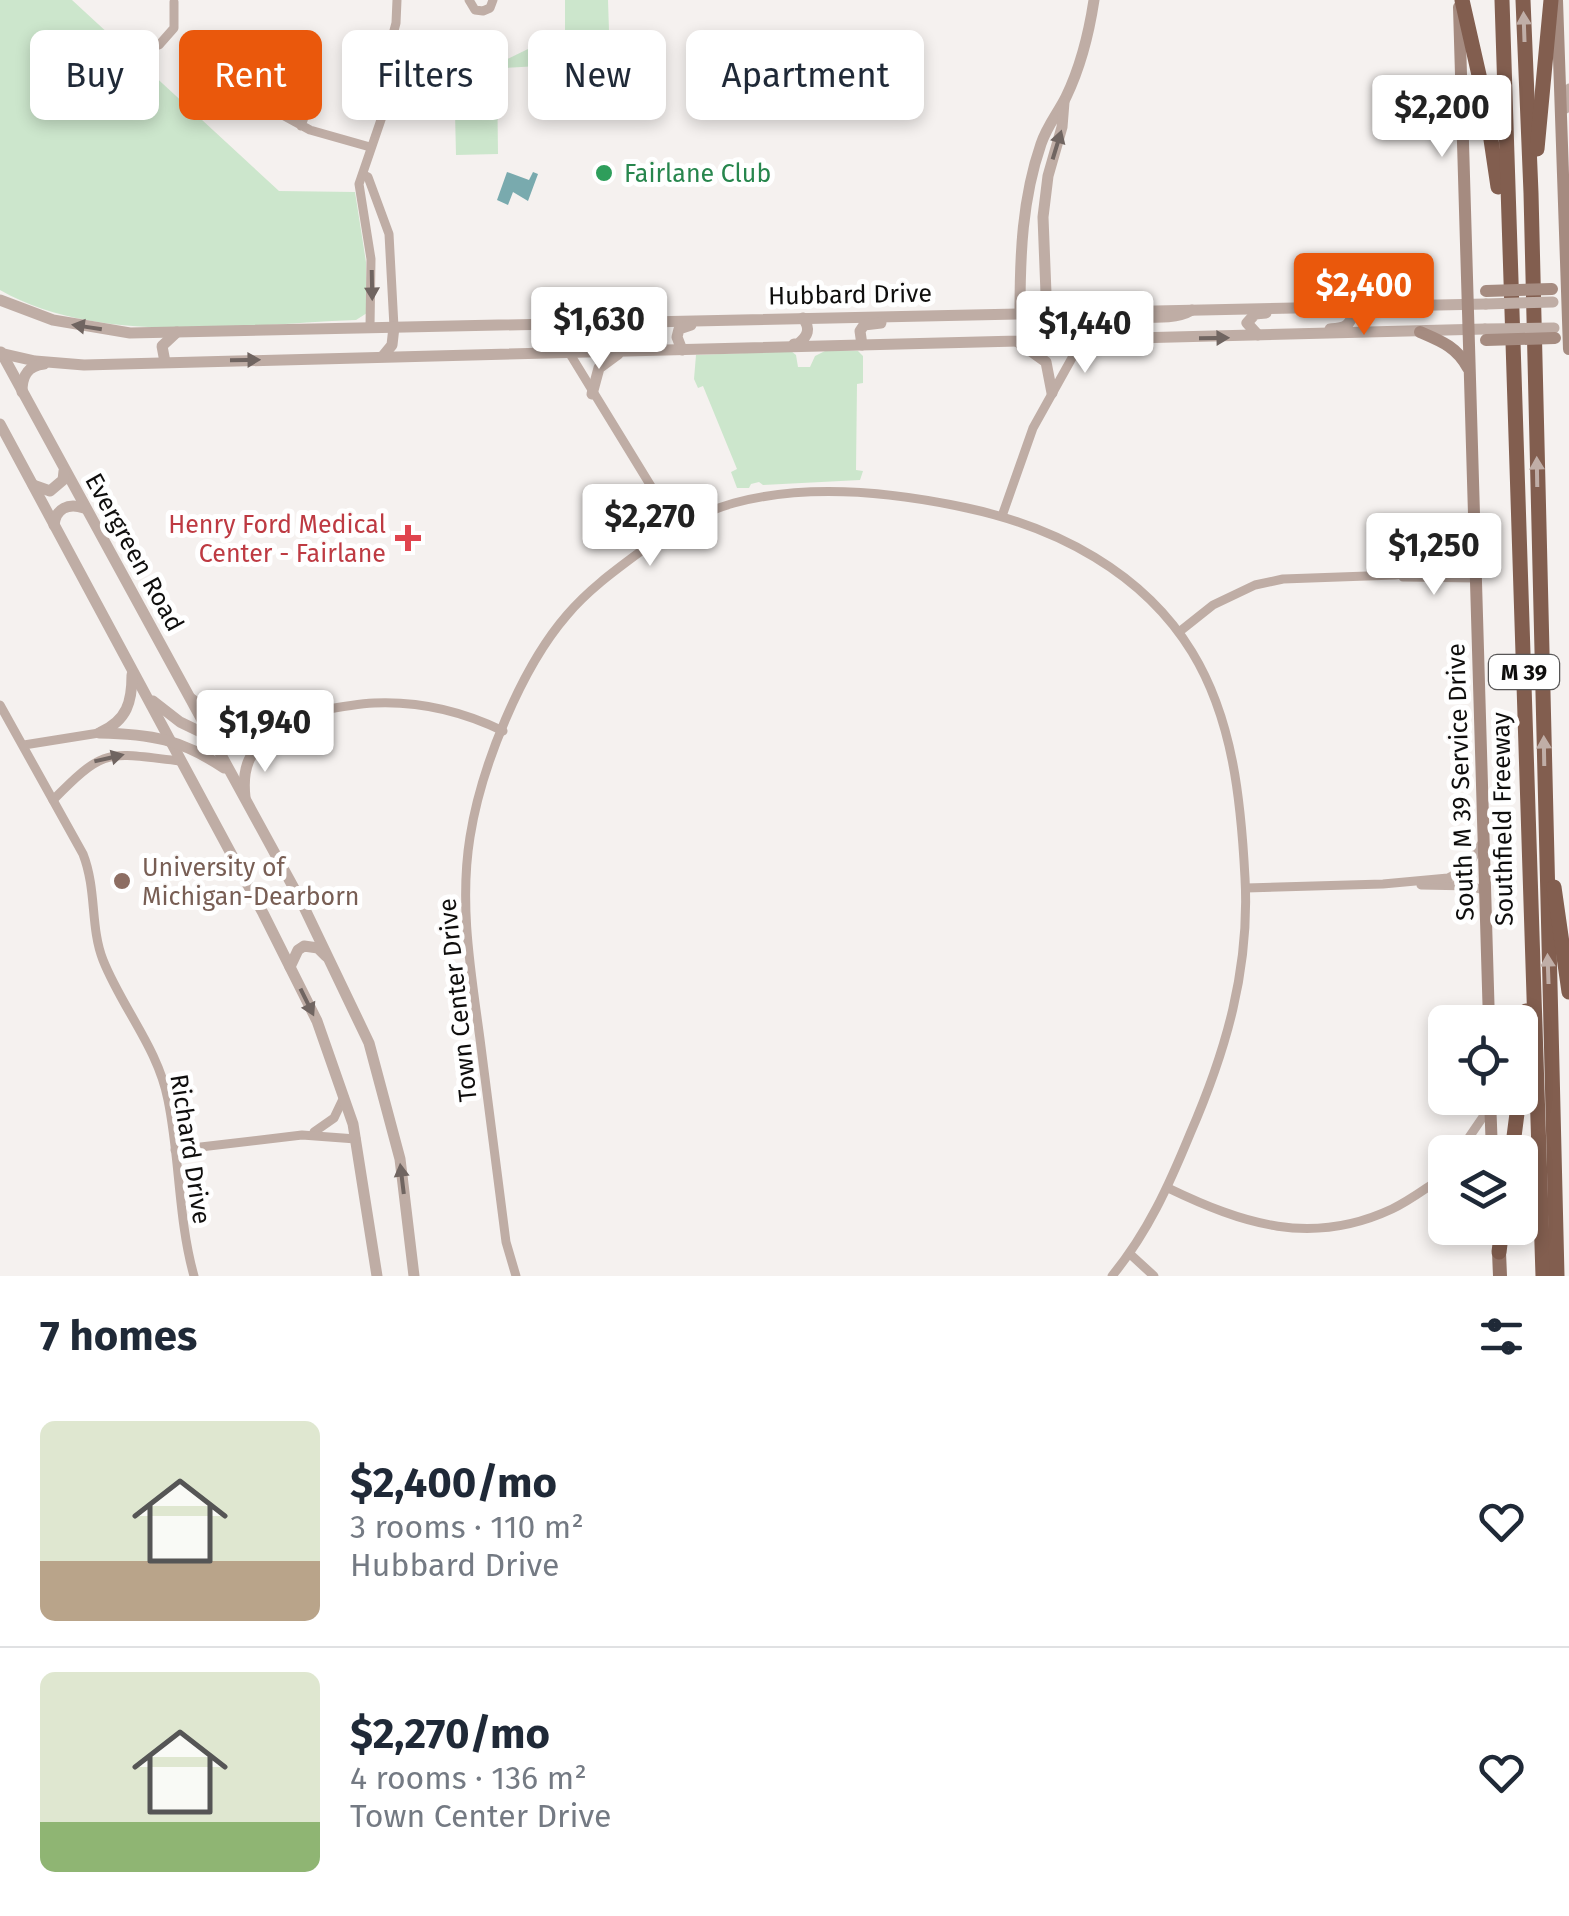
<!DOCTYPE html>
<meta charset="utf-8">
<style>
:root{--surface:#fff;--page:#f6f6f7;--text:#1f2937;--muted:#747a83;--line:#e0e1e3;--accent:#ea580c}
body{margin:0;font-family:"Fira Sans",sans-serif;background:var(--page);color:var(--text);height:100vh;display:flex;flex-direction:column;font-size:38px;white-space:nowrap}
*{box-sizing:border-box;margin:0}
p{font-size:32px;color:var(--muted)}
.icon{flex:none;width:55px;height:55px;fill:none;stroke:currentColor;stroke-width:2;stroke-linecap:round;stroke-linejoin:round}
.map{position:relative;height:1276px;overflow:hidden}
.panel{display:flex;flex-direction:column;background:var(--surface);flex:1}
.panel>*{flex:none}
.banner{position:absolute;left:30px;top:30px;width:1000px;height:90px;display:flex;gap:20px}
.buttons{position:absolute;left:1428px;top:1005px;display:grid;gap:20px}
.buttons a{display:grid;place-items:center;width:110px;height:110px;border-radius:15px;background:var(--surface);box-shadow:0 5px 15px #0003;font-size:50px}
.price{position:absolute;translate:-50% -85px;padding:0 22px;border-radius:10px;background:#fff;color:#222;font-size:32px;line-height:65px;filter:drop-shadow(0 2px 5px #0008)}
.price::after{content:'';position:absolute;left:50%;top:60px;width:30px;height:22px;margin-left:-15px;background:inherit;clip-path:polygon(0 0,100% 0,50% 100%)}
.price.current{background:var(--accent);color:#fff}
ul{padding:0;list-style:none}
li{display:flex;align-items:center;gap:30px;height:250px;padding:0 40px}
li+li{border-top:2px solid var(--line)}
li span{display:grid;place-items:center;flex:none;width:280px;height:200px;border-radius:15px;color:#555}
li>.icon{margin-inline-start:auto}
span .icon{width:120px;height:120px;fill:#fffc;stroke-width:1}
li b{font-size:42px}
h2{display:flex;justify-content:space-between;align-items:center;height:120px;padding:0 40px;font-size:42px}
.chip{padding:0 35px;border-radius:15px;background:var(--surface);box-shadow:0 5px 15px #0003;font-size:35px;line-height:90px}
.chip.current{background:var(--accent);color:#fff}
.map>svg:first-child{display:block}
</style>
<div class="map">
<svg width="1569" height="1276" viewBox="0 0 1569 1276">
<rect width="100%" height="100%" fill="#f5f1ef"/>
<!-- green -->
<g fill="#cce6cc">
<path d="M0,0H72L279,191L355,192L366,262L367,313L356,320C246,324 100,347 0,290Z"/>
<polygon points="565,0 608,0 610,62 487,69 565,31"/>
<polygon points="497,72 498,154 456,155 455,113 409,114 408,74"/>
<polygon points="827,350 858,351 863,356 863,383 857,384 856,470 863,471 860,480 763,485 759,482 751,484 749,488 737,488 731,472 737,469 703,386 698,388 694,379 696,355 791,351 796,355 798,367 810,367 815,356"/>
</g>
<!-- water -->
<polygon fill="#79aaae" points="507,172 529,180 533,172 538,174 528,201 513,192 508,205 497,200"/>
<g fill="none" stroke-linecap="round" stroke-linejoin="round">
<!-- minor -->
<g stroke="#bfada5" stroke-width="9">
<polyline points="469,0 475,10 483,11 490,8 493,0"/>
<polyline points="159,45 174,28 174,2"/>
<polyline points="1566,109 1569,88"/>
<polyline points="301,126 307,109 311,69 304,59 292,60 270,90 268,107 310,130 370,147"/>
<polyline points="364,175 368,177 389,234 394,327"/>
<polyline points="551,323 676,527"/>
<polyline points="370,327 371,259 359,184 385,108 386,61 396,23 397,0"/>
<polyline points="1002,516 1033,428 1082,340"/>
<polyline points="1403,577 1477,578"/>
<polyline points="1179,632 1213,605 1255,585 1283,579 1395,575 1436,570 1457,561 1474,539"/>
<path d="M192,698C248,740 311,706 374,703C419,701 462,711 503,731"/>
<path d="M0,705L83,854C97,890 90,927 103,960C122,1008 158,1048 168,1100C180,1158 178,1219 194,1276"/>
<path d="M209,736C249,746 282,735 316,713"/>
<polyline points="24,745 99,733"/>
<path d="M53,800C106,746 107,753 180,761"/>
<polyline points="1421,885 1471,886 1486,891"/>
<polyline points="1246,888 1383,884 1448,878 1466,869 1482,843"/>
<polyline points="314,1132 334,1118 344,1097"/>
<polyline points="175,1150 302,1135 356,1139"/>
<polyline points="1459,1152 1489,1108"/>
<path d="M1168,1188C1243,1224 1311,1247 1392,1209C1411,1200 1427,1187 1445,1176"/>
<polyline points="1130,1254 1154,1276"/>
<path d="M516,1276L506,1242C497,1174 489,1107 480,1039C471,972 459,905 470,837C481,767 521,668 567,615C589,589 617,569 644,549C672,529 701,512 734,503C808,483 893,492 967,508C1056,527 1143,572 1192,652C1233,719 1241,801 1245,878C1250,969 1226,1051 1190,1134C1169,1185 1148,1232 1112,1276"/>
</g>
<!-- tertiary -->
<g stroke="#bfada5" stroke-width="11">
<polyline points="0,300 53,320 130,333 1486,304"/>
<path d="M1020,312C1020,255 1022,199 1041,144C1047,126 1058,113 1066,97C1081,66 1089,33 1094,0"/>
<path d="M1330,329C1341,328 1348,328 1352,317L1345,306"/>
<polyline points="1258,335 1247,323 1255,314 1266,313"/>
<polyline points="1032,337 1041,334 1047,319 1043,217 1048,176 1062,127 1064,102"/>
<path d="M1082,340C1101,298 1158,330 1192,310"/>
<polyline points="1018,342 1046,362 1052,393"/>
<path d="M794,344H798C808,336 811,329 803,318"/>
<polyline points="862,345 860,331 864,325 881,323"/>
<polyline points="682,350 677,337 679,329 691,325"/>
<polyline points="1,352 302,903 369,1043 400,1159 414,1276"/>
<polyline points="0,353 35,361 84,365 1485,329"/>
<polyline points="383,356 392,345 394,327"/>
<polyline points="165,362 162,346 177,332"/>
<path d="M22,392C22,376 27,366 44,364"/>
<polyline points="592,394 599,368 618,354"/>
<polyline points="0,424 263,913 317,1021 353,1124 377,1276"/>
<polyline points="33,485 50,491 63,480 64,471"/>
<path d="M54,525C56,508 68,503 84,508"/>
<polyline points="153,701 180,722 209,736"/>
<path d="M101,732C127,720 132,702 132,675"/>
<path d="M99,733C151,734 181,739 224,768"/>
<path d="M245,797C242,770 248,750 272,736"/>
<polyline points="290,967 298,950 304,946 318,948 326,956"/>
</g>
<!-- secondary -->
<g stroke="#a58b80" stroke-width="12">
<polyline points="1557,0 1569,349"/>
<polyline points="1459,7 1489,1022"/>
<path d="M1420,332C1441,341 1457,347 1468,368"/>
<polyline points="1490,1098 1492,1152"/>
</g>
<!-- primary -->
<polyline stroke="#927366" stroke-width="14" points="1499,1252 1500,1276"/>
<!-- motorway -->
<g stroke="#825e4f" stroke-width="15">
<polyline points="1462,0 1486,106 1498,187"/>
<polyline points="1502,0 1543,1276"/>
<polyline points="1523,0 1531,193 1557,1276"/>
<polyline points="1537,149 1551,0"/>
<polyline points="1554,887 1569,992"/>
<polyline points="1520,1089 1526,1011"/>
<polyline points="1512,1152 1519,1098"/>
<polyline points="1499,1252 1502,1228"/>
</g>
<!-- tertiary-bridge -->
<g stroke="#bfada5" stroke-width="11">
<polyline points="1486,304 1553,302"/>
<polyline points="1485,329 1554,328"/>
</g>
<!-- secondary-bridge -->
<g stroke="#a58b80" stroke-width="12">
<polyline points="1486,291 1552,289"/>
<polyline points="1486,340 1555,338"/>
</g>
</g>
<!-- one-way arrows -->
<defs><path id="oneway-solid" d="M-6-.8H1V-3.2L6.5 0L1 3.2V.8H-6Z" transform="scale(2.5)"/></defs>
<g fill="#c0aea7">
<use href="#oneway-solid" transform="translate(1524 27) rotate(-92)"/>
<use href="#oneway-solid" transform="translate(1537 472) rotate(-91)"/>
<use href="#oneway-solid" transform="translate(1544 751) rotate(-91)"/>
<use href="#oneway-solid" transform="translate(1548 969) rotate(-92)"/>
</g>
<g fill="#706561">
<use href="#oneway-solid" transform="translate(1057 145) rotate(-73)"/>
<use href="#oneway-solid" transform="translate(372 285) rotate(89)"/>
<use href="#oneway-solid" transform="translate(87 327) rotate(-171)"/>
<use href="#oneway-solid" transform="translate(1214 338) rotate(-1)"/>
<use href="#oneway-solid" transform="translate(245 360) rotate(-1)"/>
<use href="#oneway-solid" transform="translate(109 758) rotate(-13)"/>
<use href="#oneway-solid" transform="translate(307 1002) rotate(64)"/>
<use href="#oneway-solid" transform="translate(402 1179) rotate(-97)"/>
</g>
<!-- markers -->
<circle fill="#2e9e5b" stroke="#fff" stroke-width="4" cx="604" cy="173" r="10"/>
<path fill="#e0444e" stroke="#fff" stroke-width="4" d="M403 523h10v10h10v10h-10v10h-10v-10h-10v-10h10z"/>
<circle fill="#8d6e63" stroke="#fff" stroke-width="4" cx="122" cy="881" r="10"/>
<g text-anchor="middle" stroke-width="10" stroke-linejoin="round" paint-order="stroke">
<!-- shield labels -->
<rect fill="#fff" stroke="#575656" stroke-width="2.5" x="1489" y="655" width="70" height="34" rx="8"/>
<g font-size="22" font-weight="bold" fill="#0f0e0d">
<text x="1524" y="680">M 39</text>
</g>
<!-- leisure labels -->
<g font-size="25" fill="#27864d" stroke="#fff" text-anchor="start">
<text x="624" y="182">Fairlane Club</text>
</g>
<!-- street labels -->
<g font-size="25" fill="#0f0e0d" stroke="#fff">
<text transform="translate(850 294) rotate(-1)" y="9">Hubbard Drive</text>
<text transform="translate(135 552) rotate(61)" y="9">Evergreen Road</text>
<text transform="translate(1460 782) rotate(-92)" y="9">South M 39 Service Drive</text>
<text transform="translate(1502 819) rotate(-91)" y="9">Southfield Freeway</text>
<text transform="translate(457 1000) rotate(-96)" y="9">Town Center Drive</text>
<text transform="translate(191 1149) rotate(81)" y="9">Richard Drive</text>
</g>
<!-- health labels -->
<g font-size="25" fill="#be3a42" stroke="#fff" text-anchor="end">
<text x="386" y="533">Henry Ford Medical<tspan x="386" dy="29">Center - Fairlane</tspan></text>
</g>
<!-- education labels -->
<g font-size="25" fill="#785e54" stroke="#fff" text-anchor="start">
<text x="142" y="876">University of<tspan x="142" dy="29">Michigan-Dearborn</tspan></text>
</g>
</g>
</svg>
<div class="buttons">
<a><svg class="icon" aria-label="locate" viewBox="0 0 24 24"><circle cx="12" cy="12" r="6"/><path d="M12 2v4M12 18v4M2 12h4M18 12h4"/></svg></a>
<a><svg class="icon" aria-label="layers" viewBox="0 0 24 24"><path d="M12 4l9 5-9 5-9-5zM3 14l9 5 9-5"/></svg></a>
</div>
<b class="price" style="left:1442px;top:160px">$2,200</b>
<b class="price current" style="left:1364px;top:338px">$2,400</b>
<b class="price" style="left:599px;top:372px">$1,630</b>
<b class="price" style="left:1085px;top:376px">$1,440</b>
<b class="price" style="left:650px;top:569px">$2,270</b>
<b class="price" style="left:1434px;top:598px">$1,250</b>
<b class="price" style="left:265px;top:775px">$1,940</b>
<div class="banner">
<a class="chip">Buy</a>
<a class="chip current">Rent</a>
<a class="chip">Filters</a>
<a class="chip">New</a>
<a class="chip">Apartment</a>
</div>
</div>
<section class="panel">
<h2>7 homes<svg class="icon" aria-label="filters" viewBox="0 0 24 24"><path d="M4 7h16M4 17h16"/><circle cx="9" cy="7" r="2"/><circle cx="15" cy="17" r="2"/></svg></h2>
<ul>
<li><span style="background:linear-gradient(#dfe7d0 70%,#b9a48a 0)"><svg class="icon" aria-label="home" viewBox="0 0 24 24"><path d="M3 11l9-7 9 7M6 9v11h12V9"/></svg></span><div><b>$2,400/mo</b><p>3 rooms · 110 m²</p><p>Hubbard Drive</p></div><svg class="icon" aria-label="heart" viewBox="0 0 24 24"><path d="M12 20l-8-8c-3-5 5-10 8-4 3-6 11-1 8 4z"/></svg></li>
<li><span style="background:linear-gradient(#dfe7d0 75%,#8fb573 0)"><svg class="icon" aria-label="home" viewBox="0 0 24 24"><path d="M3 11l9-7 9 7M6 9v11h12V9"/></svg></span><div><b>$2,270/mo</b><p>4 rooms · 136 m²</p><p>Town Center Drive</p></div><svg class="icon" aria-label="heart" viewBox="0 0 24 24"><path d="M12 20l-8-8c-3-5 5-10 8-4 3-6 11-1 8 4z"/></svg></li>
</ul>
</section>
